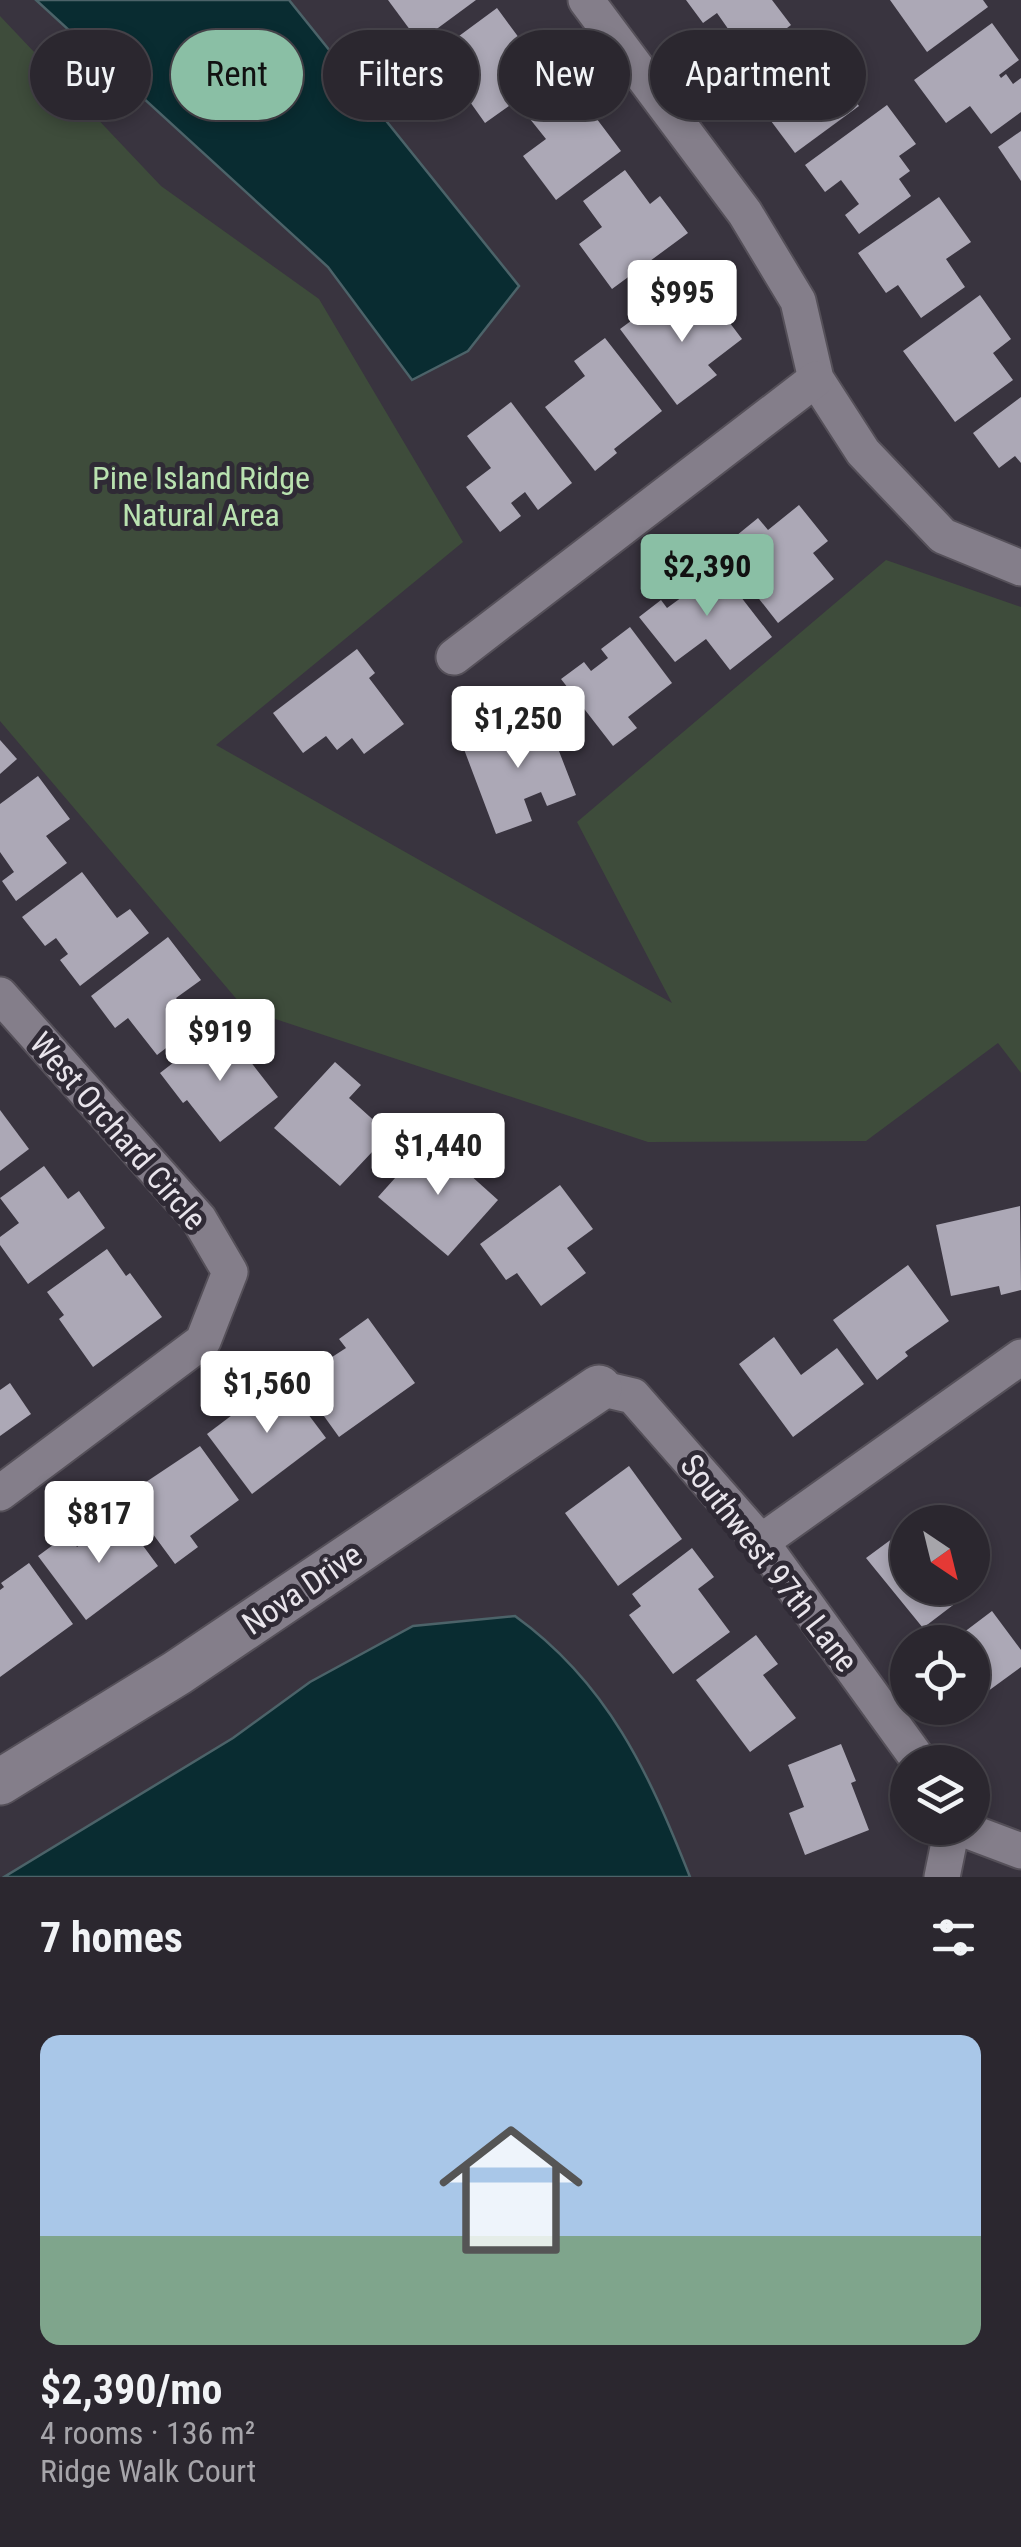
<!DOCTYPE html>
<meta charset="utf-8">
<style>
:root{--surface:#2b272f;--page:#37333b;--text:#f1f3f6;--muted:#a6a5aa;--line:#47444b;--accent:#8abfa5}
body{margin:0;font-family:"Roboto Condensed",sans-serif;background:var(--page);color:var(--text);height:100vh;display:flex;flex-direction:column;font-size:38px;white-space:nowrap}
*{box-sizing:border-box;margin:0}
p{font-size:32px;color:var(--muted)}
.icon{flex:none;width:55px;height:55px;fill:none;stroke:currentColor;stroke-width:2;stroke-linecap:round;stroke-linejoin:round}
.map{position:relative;height:1877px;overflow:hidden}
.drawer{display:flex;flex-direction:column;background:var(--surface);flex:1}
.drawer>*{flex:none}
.hud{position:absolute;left:30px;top:30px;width:962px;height:90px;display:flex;gap:20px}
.needle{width:65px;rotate:145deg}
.fabs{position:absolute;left:890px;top:1505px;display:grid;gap:20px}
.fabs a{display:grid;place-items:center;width:100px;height:100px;border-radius:50%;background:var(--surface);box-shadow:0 5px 15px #0003,0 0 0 2px var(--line);font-size:50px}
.price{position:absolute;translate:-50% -85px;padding:0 22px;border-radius:10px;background:#fff;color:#222;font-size:32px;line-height:65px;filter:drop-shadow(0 2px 5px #0008)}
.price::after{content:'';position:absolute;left:50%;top:60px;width:30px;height:22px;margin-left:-15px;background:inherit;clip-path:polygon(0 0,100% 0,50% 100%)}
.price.active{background:var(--accent);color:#111}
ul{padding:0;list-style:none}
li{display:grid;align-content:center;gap:20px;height:530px;padding:0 40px}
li+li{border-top:2px solid var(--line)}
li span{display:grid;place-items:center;height:310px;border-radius:20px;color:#555}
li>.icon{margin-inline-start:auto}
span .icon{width:180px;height:180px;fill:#fffc;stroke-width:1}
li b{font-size:42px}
h2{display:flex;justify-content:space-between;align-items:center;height:120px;padding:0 40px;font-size:42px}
.pill{padding:0 35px;border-radius:45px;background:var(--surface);box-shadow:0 5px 15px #0003,0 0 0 2px var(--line);font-size:35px;line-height:90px}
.pill.active{background:var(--accent);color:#111}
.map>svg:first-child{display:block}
</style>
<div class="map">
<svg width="1021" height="1877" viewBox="0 0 1021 1877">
<rect width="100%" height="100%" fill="#39343f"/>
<!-- green -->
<polygon fill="#3e4c3b" points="0,16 161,186 319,299 463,542 216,745 672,1003 577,822 886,560 1021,607 1021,1073 998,1043 866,1141 648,1142 245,1009 0,721"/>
<!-- water -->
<g fill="#092c31" stroke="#4c6369" stroke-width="2.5">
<polygon points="36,0 289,0 519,286 468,351 412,380 328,267"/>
<path d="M515,1616C608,1683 649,1773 690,1877H4L233,1738L310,1682L413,1626Z"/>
</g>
<!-- building -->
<g fill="#aca8b6">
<polygon points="388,0 476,0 419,42"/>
<polygon points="686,0 772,0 791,25 735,67 717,43 731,33 717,13 703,23"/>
<polygon points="890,0 983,0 988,7 927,52"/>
<polygon points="497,8 525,46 539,36 562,68 485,123 453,78 477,61 459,36"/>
<polygon points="992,23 1019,60 999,75 1001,78 1006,74 1013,84 1021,78 1021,112 991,134 970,106 946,123 914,80"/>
<polygon points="805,34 859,106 795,153 741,81"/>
<polygon points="569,82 621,151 556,200 523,156 546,139 526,114"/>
<polygon points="887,105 916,144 899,156 910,171 899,179 911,196 859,234 845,215 859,204 841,180 825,192 805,165"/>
<polygon points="1021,131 1021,181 998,147"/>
<polygon points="625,170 650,204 660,196 688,233 612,289 579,244 602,227 583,201"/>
<polygon points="939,197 971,242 946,259 965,287 921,318 898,285 886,293 858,253"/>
<polygon points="708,294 742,339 708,365 717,375 677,405 620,329 658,301 672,320"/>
<polygon points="980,295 1011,339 993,353 1013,380 955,422 903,351"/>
<polygon points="605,338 662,411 614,449 617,453 595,471 545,407 585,376 574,361"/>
<polygon points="1021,397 1021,463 1015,456 999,468 973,433"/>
<polygon points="511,402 572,483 538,510 525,492 511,503 521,516 500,532 466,487 491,468 467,436"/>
<polygon points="799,505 828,541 813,553 834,579 778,623 720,549 758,518 768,530"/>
<polygon points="710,557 772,637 730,670 706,639 675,662 639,617 661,600 667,608 689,592 680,580"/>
<polygon points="630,627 672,683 628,717 637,728 613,746 561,679 584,662 591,671 608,658 601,649"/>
<polygon points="357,649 375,673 369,678 404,724 364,754 352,738 337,750 326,736 303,753 273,713"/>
<polygon points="545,715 576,795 547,806 541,792 524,799 532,821 496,834 462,744"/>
<polygon points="0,740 17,759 0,774"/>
<polygon points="38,776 70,819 46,836 67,863 16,901 2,881 14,872 0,852 0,804"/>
<polygon points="82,872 117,918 130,909 149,933 80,986 60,960 68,954 56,938 45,946 22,917"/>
<polygon points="168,937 201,980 176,998 196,1025 157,1055 128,1018 115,1028 91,996"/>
<polygon points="222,1025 278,1097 220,1142 187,1100 183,1103 160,1073"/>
<polygon points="335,1062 361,1085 349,1098 389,1134 340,1186 274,1128"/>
<polygon points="0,1110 29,1149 0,1171"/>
<polygon points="430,1139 498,1200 448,1256 378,1197"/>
<polygon points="44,1166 68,1199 79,1191 105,1228 28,1284 0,1245 0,1237 19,1223 0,1198"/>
<polygon points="560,1185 593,1229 567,1248 586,1273 541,1306 517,1273 506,1280 480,1244"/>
<polygon points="1020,1206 1021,1290 1001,1295 999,1286 951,1296 936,1225"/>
<polygon points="107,1249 126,1276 130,1273 162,1317 93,1367 59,1319 64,1315 47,1292"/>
<polygon points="908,1265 949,1321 905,1352 908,1356 877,1380 833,1320"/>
<polygon points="368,1318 415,1383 339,1437 293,1373 323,1351 329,1359 346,1348 339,1339"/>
<polygon points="774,1337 801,1375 837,1348 864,1384 793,1437 739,1364"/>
<polygon points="281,1378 326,1438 252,1494 207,1434"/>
<polygon points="10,1383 31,1414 0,1436 0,1390"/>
<polygon points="200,1446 239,1500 190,1536 198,1547 175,1564 125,1496"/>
<polygon points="629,1466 682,1539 618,1586 565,1513"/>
<polygon points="121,1516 158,1566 86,1620 38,1556 68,1534 77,1547"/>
<polygon points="908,1527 908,1588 972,1588 972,1570 982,1583 923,1628 866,1558"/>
<polygon points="692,1548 714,1577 698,1589 730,1632 673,1674 629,1615 641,1606 632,1594"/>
<polygon points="29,1563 73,1624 0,1677 0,1590 4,1587 1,1583"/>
<polygon points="992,1611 1021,1650 1021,1667 980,1697 972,1687 972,1642 951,1642"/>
<polygon points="756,1635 778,1664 763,1675 796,1718 750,1752 696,1680"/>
<polygon points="841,1744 856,1781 851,1783 869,1830 805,1855 789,1813 804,1807 788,1765"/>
</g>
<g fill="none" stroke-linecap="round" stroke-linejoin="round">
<!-- minor casing -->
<g stroke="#555059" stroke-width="39">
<g id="minor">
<polyline points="586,0 745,213 798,301 816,379 863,452 943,536 1021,568"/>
<polyline points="454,657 816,379"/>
<polyline points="0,995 199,1219 230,1272 203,1341 0,1493"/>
<polyline points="599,1388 633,1396 761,1542 920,1762"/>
<polyline points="761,1542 1021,1357"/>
<polyline points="960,1828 1021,1851"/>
<polyline points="942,1877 952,1828"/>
</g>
</g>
<!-- tertiary casing -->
<g stroke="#555059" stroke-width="49">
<polyline id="tertiary" points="0,1782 177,1673 599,1388"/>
</g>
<!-- minor -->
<use href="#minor" stroke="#847e8a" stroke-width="35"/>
<!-- tertiary -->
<use href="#tertiary" stroke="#847e8a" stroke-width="45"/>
</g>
<g text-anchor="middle" stroke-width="10" stroke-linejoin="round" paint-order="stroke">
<!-- park labels -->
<g font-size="32" fill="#b9e2b0" stroke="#2f2a35">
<text x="201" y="489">Pine Island Ridge<tspan x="201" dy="37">Natural Area</tspan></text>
</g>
<!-- street labels -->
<g font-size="32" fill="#e8e4eb" stroke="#2f2a35">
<text transform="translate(118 1131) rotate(49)" y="11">West Orchard Circle</text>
<text transform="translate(769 1563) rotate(52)" y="11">Southwest 97th Lane</text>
<text transform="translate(302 1589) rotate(-34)" y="11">Nova Drive</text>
</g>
</g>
</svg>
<div class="fabs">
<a><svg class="needle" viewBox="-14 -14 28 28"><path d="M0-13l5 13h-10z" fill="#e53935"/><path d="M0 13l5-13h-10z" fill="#a6a5aa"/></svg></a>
<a><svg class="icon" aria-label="locate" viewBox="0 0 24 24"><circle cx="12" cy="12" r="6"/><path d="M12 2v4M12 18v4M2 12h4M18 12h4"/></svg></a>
<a><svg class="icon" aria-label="layers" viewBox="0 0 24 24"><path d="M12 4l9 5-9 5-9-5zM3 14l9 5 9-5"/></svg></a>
</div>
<b class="price" style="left:682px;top:345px">$995</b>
<b class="price active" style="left:707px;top:619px">$2,390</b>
<b class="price" style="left:518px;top:771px">$1,250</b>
<b class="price" style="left:220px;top:1084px">$919</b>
<b class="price" style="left:438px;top:1198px">$1,440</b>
<b class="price" style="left:267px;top:1436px">$1,560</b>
<b class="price" style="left:99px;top:1566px">$817</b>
<div class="hud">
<a class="pill">Buy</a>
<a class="pill active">Rent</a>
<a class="pill">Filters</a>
<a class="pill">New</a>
<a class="pill">Apartment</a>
</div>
</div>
<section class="drawer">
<h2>7 homes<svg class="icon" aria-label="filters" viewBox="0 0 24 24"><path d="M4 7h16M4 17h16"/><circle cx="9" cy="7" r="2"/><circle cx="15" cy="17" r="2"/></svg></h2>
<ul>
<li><span style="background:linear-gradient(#a9c7e8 65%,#7fa58c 0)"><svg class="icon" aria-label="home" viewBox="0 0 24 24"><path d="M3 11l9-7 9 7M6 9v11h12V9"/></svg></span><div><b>$2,390/mo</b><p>4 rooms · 136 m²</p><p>Ridge Walk Court</p></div></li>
</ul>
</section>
